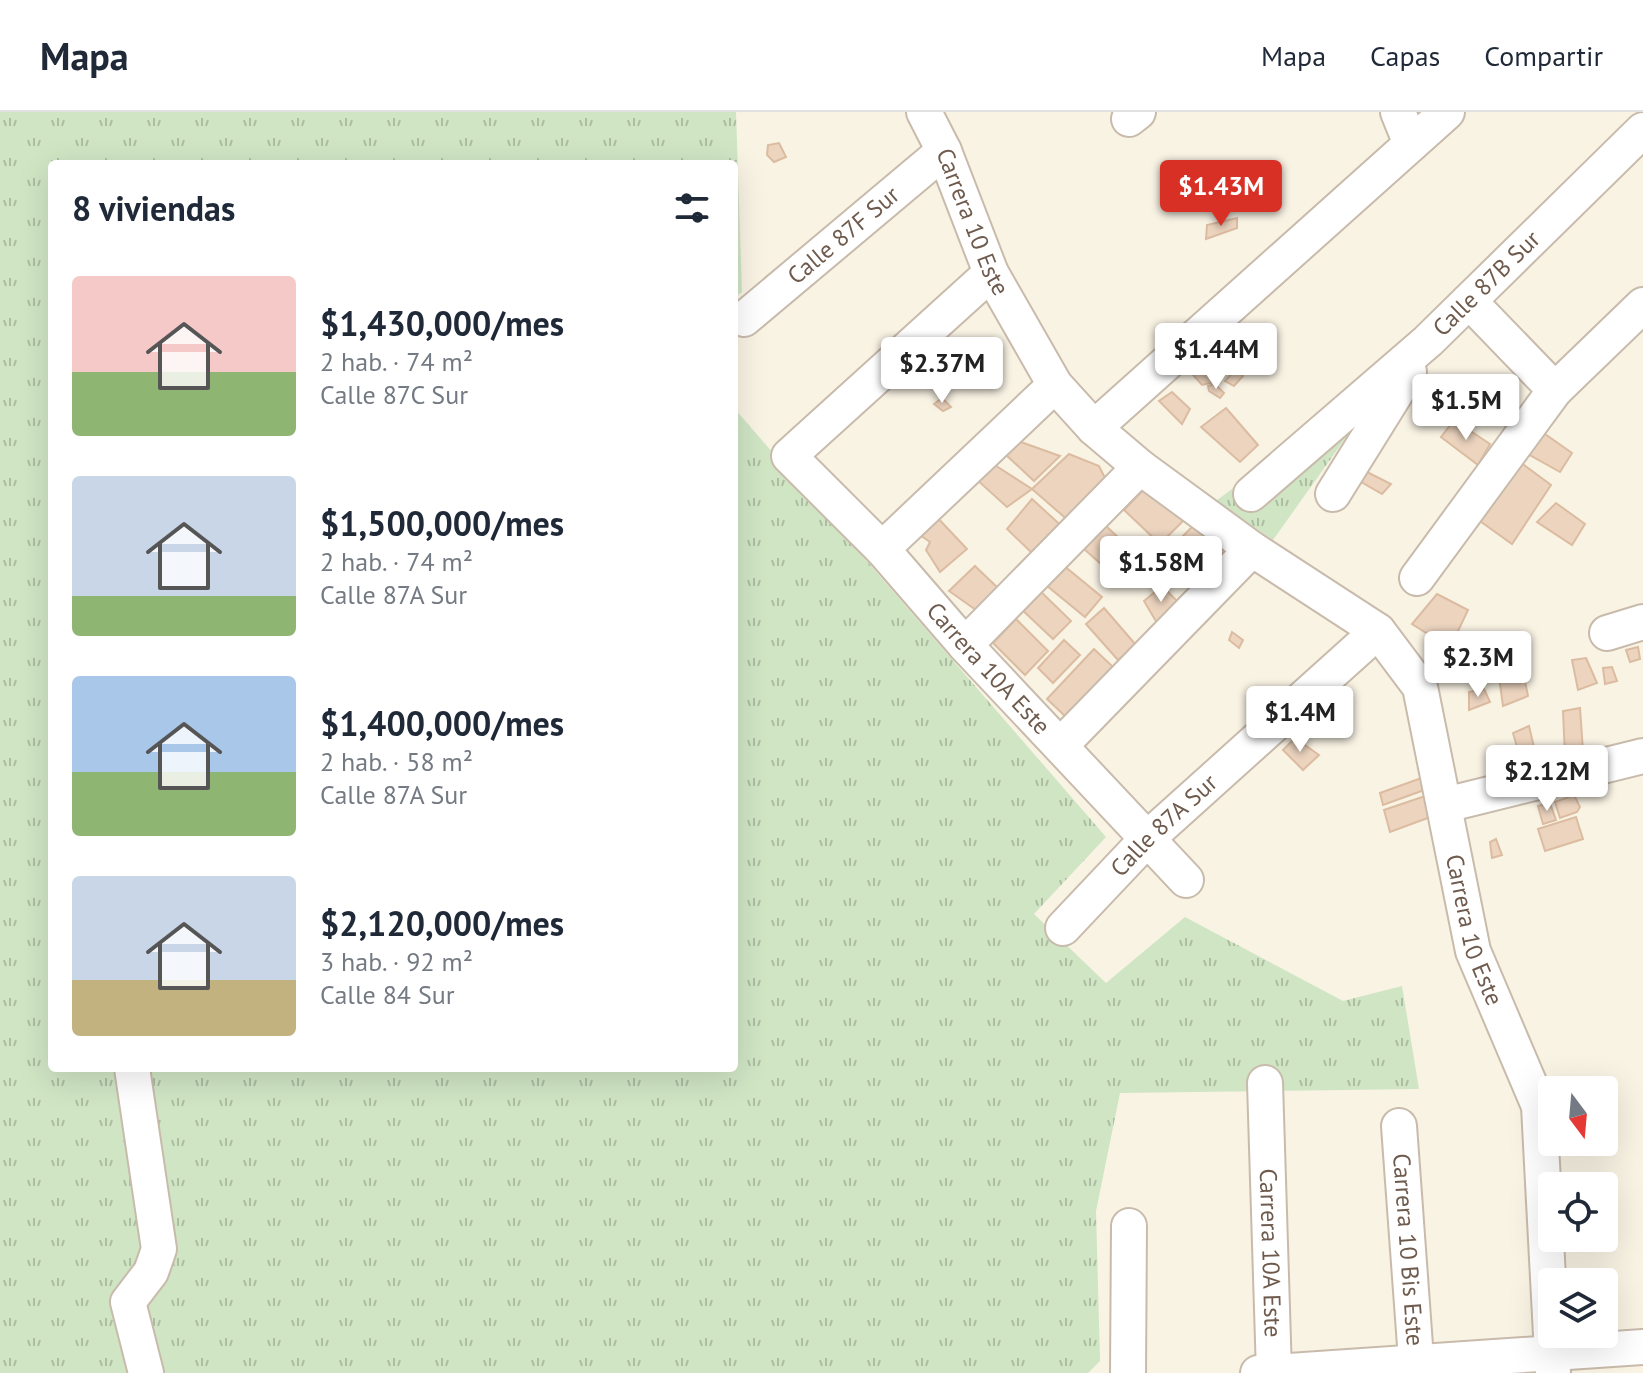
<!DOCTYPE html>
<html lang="es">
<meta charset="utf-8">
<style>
:root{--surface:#fff;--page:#f2f2f3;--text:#1f2937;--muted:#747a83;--line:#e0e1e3;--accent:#d93025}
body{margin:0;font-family:"PT Sans",sans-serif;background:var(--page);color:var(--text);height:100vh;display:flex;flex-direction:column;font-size:30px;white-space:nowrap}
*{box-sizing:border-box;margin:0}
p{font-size:26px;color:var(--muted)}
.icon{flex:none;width:44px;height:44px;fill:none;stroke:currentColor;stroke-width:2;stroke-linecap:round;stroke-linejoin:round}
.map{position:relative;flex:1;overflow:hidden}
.drawer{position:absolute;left:48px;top:48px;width:690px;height:912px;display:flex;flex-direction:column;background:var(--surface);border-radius:8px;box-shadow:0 8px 32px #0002}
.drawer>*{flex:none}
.needle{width:52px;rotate:164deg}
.controls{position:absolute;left:1538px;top:964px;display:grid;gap:16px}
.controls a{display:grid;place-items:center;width:80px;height:80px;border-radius:8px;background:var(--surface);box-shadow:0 8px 32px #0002;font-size:40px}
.price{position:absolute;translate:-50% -68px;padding:0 18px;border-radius:8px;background:#fff;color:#222;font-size:26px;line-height:52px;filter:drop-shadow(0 2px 4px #0008)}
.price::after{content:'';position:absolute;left:50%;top:48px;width:24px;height:18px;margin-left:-12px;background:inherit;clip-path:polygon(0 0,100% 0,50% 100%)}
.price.active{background:var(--accent);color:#fff}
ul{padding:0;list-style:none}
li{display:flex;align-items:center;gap:24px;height:200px;padding:0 24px}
li span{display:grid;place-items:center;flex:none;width:224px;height:160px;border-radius:8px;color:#555}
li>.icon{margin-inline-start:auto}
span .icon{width:96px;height:96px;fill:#fffc;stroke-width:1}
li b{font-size:34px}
h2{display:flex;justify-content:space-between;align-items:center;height:96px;padding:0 24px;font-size:34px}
header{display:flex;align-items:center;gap:48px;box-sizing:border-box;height:112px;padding:0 40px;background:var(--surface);border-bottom:2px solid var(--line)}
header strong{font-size:38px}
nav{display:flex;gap:44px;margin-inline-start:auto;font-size:28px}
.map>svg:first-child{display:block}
</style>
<header>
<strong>Mapa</strong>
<nav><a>Mapa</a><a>Capas</a><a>Compartir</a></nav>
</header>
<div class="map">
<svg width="1643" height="1261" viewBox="0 0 1643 1261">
<defs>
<pattern id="grass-tufts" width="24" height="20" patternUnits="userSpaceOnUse" patternTransform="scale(2)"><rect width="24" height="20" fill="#cfe5c4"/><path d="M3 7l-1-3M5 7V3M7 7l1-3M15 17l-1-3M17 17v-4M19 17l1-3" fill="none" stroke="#acbda1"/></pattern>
</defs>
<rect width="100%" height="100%" fill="#f9f3e4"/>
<!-- grass -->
<g fill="url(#grass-tufts)">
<polygon points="0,0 736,0 742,180 734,186 734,52 52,52 52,956 734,956 734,296 1106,725 1034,802 1106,871 1185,805 1343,889 1402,874 1419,977 1120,981 1096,1099 1100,1249 1088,1261 0,1261"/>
<polygon points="1399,251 1273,428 1216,389"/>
</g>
<!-- building -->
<g fill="#ecd4bf" stroke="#dcbca1" stroke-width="2">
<polygon points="779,31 786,45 774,50 767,43 768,33"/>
<polygon points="1237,106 1237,116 1206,127 1207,113"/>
<polygon points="1211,235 1234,247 1236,254 1229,259 1213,248 1209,254 1205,242 1209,243"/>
<polygon points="1187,256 1207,260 1215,270 1202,273"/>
<polygon points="1236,257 1243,264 1234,274 1225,269"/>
<polygon points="1215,272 1224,281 1220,286 1209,279 1208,274"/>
<polygon points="1172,280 1190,297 1182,312 1159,289"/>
<polygon points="942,286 951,295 943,299 934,292"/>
<polygon points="1226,296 1258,333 1240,350 1201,315"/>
<polygon points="1454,308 1490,332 1478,353 1441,325"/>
<polygon points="1535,315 1572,341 1560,360 1519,337"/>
<polygon points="1018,329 1060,344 1034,369 1003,340"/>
<polygon points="1069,342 1099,354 1105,366 1070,410 1032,377"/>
<polygon points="1513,345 1551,373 1512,432 1473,404"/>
<polygon points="990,350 1032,377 1007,395 976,367"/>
<polygon points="1363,358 1391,372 1382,382 1356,367"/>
<polygon points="1150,371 1186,406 1160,432 1124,398"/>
<polygon points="1032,387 1067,419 1037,446 1007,417"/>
<polygon points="1556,391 1585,412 1572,433 1537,410"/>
<polygon points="934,402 967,437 940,460 926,438 930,430 920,423"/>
<polygon points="1199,408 1232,440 1194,479 1161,446"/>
<polygon points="1105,413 1122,429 1101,452 1084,437"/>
<polygon points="1130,431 1140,436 1139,444 1118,471 1106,458"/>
<polygon points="1063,453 1102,485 1085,505 1046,473"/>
<polygon points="975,454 999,477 976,498 949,479"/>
<polygon points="1035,474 1071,509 1053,527 1017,493"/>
<polygon points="1162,474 1179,491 1157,511 1144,489"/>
<polygon points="1437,482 1468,498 1450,536 1412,512"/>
<polygon points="1104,496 1136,533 1118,548 1086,512"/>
<polygon points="1016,507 1048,539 1025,563 993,531"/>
<polygon points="1232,520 1243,528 1239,536 1229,528"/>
<polygon points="1064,528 1080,543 1053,571 1038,556"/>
<polygon points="1638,535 1640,547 1630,550 1626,538"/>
<polygon points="1094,537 1113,555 1066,605 1047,587"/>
<polygon points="1586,546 1597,571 1578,578 1572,548"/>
<polygon points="1521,550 1528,584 1503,594 1498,557"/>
<polygon points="1612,555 1617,569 1605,572 1603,556"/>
<polygon points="1484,577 1490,590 1469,598 1469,580"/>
<polygon points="1580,596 1583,639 1565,644 1563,599"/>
<polygon points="1529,614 1537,648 1523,656 1513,621"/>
<polygon points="1295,626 1319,643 1303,658 1283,638"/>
<polygon points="1424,665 1427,677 1383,693 1380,681"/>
<polygon points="1428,683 1433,704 1390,720 1384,698"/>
<polygon points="1574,683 1580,695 1577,700 1560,706 1555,690"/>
<polygon points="1550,691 1556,708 1543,712 1538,694"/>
<polygon points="1576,705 1583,727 1545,739 1538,717"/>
<polygon points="1496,727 1502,743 1492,746 1490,730"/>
</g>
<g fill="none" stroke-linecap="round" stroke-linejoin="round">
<!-- minor casing -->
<g stroke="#c9bbac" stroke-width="38">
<g id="minor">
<path id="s1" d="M924,0L944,39L991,161L1055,273L1094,316L1140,355L1252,437L1378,519L1420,575L1473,839L1539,994L1553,1261"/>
<polyline points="1398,0 1411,32"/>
<polyline points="1129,7 1138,0"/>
<path id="s2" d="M991,161L789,344L882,437L965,533L1186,768"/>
<polyline points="1469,189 1555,278"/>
<path id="s3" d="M744,207L944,39"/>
<polyline points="1094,316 1447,0"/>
<path id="s4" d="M1251,382L1428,229L1643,18"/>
<polyline points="1333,382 1409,260"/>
<polyline points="882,437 1055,273"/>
<polyline points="1417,466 1555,278 1643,193"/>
<polyline points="1607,521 1643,510"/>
<polyline points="965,533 1140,355"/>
<polyline points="1061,633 1252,437"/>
<polyline points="1445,693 1643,644"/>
<path id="s5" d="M1063,816L1149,725L1378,519"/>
<polyline points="132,956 159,1137 151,1160 128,1190 146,1261"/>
<path id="s6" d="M1265,971L1274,1261"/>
<path id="s7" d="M1399,1014L1417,1261"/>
<polyline points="1128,1261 1129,1114"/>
<polyline points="1258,1261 1643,1235"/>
</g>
</g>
<!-- minor -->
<use href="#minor" stroke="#fff" stroke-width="34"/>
</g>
<g text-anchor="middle" stroke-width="7" stroke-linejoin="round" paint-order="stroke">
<!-- street labels -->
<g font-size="24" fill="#6f5b4d" stroke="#fdf7ea">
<text dy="8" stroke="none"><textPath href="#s1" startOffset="120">Carrera 10 Este</textPath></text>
<text dy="8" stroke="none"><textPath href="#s3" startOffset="130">Calle 87F Sur</textPath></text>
<text dy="8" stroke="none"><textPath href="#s4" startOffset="316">Calle 87B Sur</textPath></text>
<text dy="8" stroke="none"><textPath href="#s2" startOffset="564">Carrera 10A Este</textPath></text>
<text dy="8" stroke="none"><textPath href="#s5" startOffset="144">Calle 87A Sur</textPath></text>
<text dy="8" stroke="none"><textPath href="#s1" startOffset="1030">Carrera 10 Este</textPath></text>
<text dy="8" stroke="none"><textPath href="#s7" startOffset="124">Carrera 10 Bis Este</textPath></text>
<text dy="8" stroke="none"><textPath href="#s6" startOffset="170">Carrera 10A Este</textPath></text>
</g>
</g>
</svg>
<div class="controls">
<a><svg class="needle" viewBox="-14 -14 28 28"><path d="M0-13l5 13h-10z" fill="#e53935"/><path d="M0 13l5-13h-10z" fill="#747a83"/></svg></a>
<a><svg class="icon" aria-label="locate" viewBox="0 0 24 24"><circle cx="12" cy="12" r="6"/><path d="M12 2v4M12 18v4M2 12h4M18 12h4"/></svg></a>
<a><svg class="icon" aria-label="layers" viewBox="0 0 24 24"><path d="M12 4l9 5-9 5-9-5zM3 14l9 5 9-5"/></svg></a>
</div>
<b class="price active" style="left:1221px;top:116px">$1.43M</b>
<b class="price" style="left:1216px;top:279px">$1.44M</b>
<b class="price" style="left:942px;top:293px">$2.37M</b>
<b class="price" style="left:1466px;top:330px">$1.5M</b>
<b class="price" style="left:1161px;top:492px">$1.58M</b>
<b class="price" style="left:1478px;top:587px">$2.3M</b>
<b class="price" style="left:1300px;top:642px">$1.4M</b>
<b class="price" style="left:1547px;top:701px">$2.12M</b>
<section class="drawer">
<h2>8 viviendas<svg class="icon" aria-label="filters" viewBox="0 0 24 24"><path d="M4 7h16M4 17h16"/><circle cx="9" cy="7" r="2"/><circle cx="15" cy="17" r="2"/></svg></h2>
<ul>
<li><span style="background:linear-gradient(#f6c9c9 60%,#8fb573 0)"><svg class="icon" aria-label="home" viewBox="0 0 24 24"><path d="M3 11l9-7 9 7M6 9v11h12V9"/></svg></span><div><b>$1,430,000/mes</b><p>2 hab. · 74 m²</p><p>Calle 87C Sur</p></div></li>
<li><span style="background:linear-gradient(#c9d6e8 75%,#8fb573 0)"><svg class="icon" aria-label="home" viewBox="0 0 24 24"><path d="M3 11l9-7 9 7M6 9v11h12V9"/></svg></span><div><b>$1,500,000/mes</b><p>2 hab. · 74 m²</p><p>Calle 87A Sur</p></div></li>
<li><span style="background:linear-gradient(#a9c7e8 60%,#8fb573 0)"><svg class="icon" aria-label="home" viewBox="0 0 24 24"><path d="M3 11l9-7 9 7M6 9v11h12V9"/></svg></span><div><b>$1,400,000/mes</b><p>2 hab. · 58 m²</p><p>Calle 87A Sur</p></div></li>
<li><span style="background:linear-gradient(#c9d6e8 65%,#c2b280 0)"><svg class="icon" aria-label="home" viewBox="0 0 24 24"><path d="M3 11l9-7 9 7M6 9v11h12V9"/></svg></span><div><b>$2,120,000/mes</b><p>3 hab. · 92 m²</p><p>Calle 84 Sur</p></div></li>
</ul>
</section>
</div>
